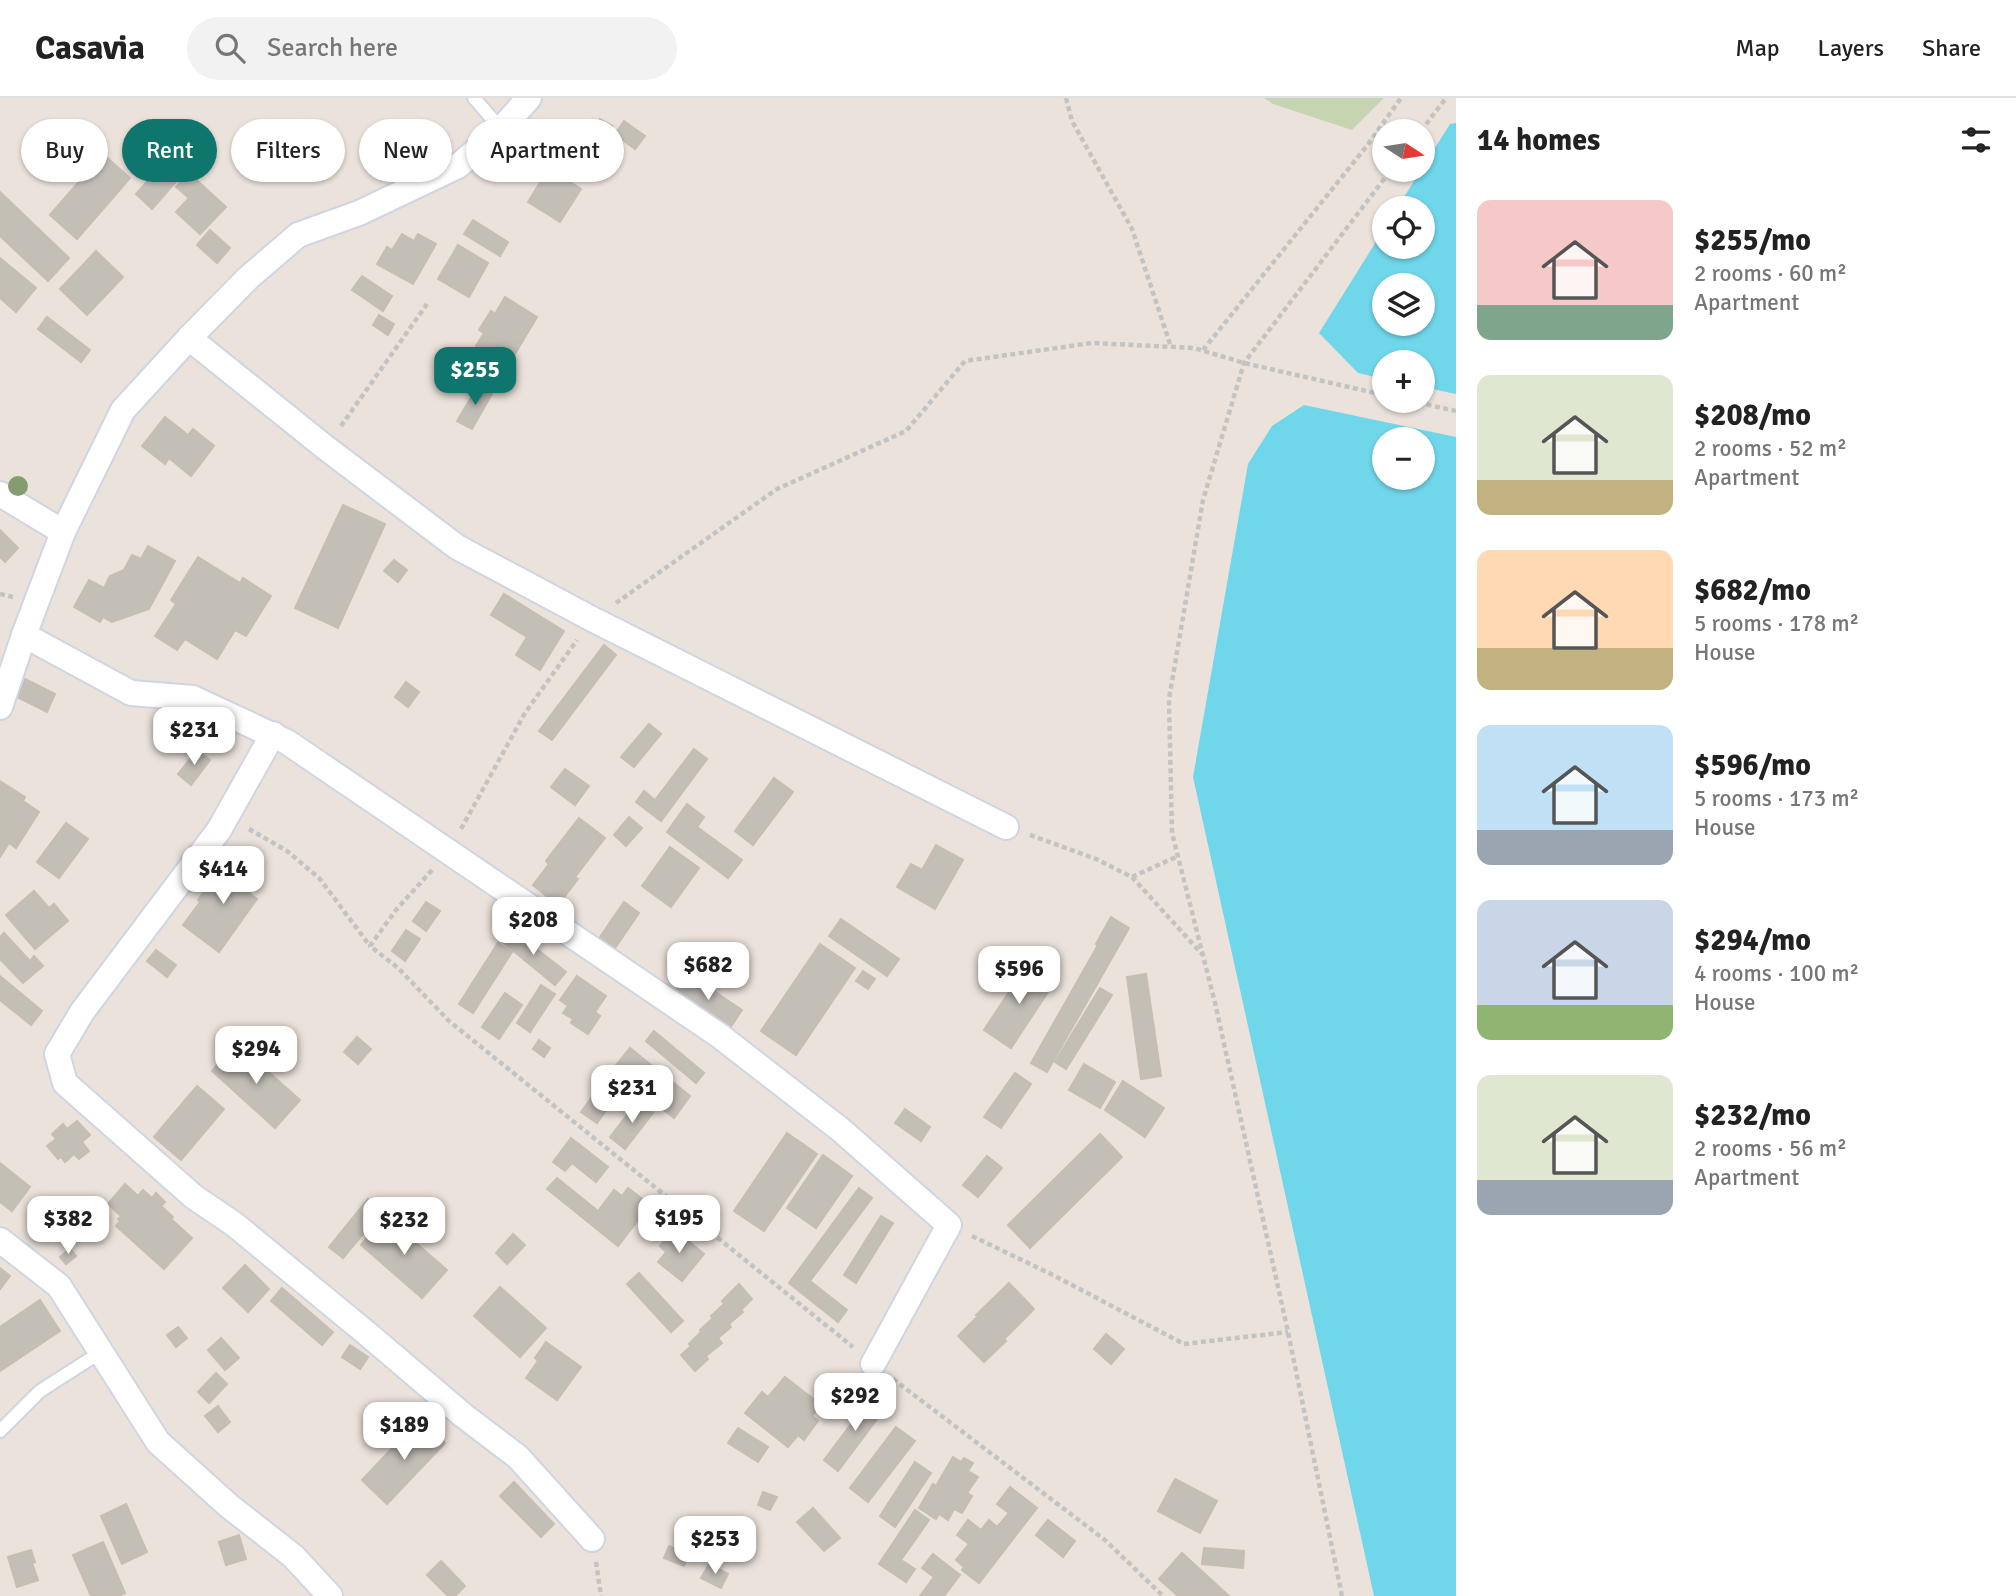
<!DOCTYPE html>
<meta charset="utf-8">
<style>
:root{--surface:#fff;--page:#f2f2f2;--text:#222;--muted:#767676;--line:#e0e0e0;--accent:#0f766e}
body{margin:0;font-family:Signika,sans-serif;background:var(--page);color:var(--text);height:100vh;display:flex;flex-direction:column;font-size:26px;white-space:nowrap}
*{box-sizing:border-box;margin:0}
p{font-size:23px;color:var(--muted)}
.icon{flex:none;width:38px;height:38px;fill:none;stroke:currentColor;stroke-width:2;stroke-linecap:round;stroke-linejoin:round}
.map{position:relative;flex:1;overflow:hidden}
.panel{display:flex;flex-direction:column;background:var(--surface);width:560px}
.panel>*{flex:none}
.guide{position:absolute;left:21px;top:21px;width:665px;height:63px;display:flex;gap:14px}
.needle{width:46px;rotate:102deg}
.fabs{position:absolute;left:1372px;top:21px;display:grid;gap:14px}
.fabs a{display:grid;place-items:center;width:63px;height:63px;border-radius:50%;background:var(--surface);box-shadow:0 2px 5px #0004;font-size:35px}
.price{position:absolute;translate:-50% -60px;padding:0 16px;border-radius:14px;background:#fff;color:#222;font-size:23px;line-height:46px;filter:drop-shadow(0 2px 4px #0008)}
.price::after{content:'';position:absolute;left:50%;top:42px;width:21px;height:16px;margin-left:-10px;background:inherit;clip-path:polygon(0 0,100% 0,50% 100%)}
.price.active{background:var(--accent);color:#fff}
ul{padding:0;list-style:none}
li{display:flex;align-items:center;gap:21px;height:175px;padding:0 21px}
li span{display:grid;place-items:center;flex:none;width:196px;height:140px;border-radius:14px;color:#555}
li>.icon{margin-inline-start:auto}
span .icon{width:84px;height:84px;fill:#fffc;stroke-width:1}
li b{font-size:30px}
h2{display:flex;justify-content:space-between;align-items:center;height:84px;padding:0 21px;font-size:30px}
.pill{padding:0 24px;border-radius:32px;background:var(--surface);box-shadow:0 2px 5px #0004;font-size:24px;line-height:63px}
.pill.active{background:var(--accent);color:#fff}
header{display:flex;align-items:center;gap:42px;box-sizing:border-box;height:98px;padding:0 35px;background:var(--surface);border-bottom:2px solid var(--line)}
header strong{font-size:33px}
nav{display:flex;gap:38px;margin-inline-start:auto;font-size:24px}
.search{width:490px;height:63px;background:var(--page);display:flex;align-items:center;gap:18px;box-sizing:border-box;padding:0 24px;border-radius:38px;color:var(--muted);font-size:26px}
main{display:flex;flex:1;min-height:0}
.map>svg:first-child{display:block}
</style>
<header>
<strong>Casavia</strong>
<div class="search"><svg class="icon" aria-label="search" viewBox="0 0 24 24"><circle cx="10" cy="10" r="6"/><path d="M15 15l6 6"/></svg>Search here</div>
<nav><a>Map</a><a>Layers</a><a>Share</a></nav>
</header>
<main>
<div class="map">
<svg width="1456" height="1498" viewBox="0 0 1456 1498">
<rect width="100%" height="100%" fill="#ebe2db"/>
<!-- cemetery -->
<polygon fill="#c6d4b2" points="1264,0 1384,0 1352,32 1273,6"/>
<!-- water -->
<g fill="#70d7eb" fill-rule="evenodd">
<path d="M1456,25V296L1423,289V264H1384V281L1358,275L1319,235L1384,131V149H1423V110H1397L1450,26ZM1384,187H1423V226H1384Z"/>
<path d="M1304,307L1456,339V1498H1374L1193,679L1248,366L1272,328ZM1384,341H1423V380H1384Z"/>
</g>
<!-- building -->
<g fill="#c3beb6" stroke="#c6beb5" stroke-width="2">
<polygon points="600,21 612,28 591,68 579,61"/>
<polygon points="624,23 645,38 635,51 615,36"/>
<polygon points="103,56 130,80 77,141 50,117"/>
<polygon points="171,57 187,71 152,111 136,96"/>
<polygon points="549,70 581,91 560,124 528,104"/>
<polygon points="189,75 226,109 200,136 176,114 189,100 176,89"/>
<polygon points="0,94 69,160 48,183 0,138"/>
<polygon points="473,122 508,144 500,158 464,136"/>
<polygon points="210,132 230,150 217,165 197,147"/>
<polygon points="402,136 414,143 418,136 436,146 413,186 377,166 387,149 392,152"/>
<polygon points="458,147 488,165 469,199 438,181"/>
<polygon points="96,153 123,179 87,217 60,191"/>
<polygon points="0,160 36,190 16,214 0,200"/>
<polygon points="362,178 392,198 383,213 352,192"/>
<polygon points="505,199 537,219 509,266 476,248 484,235 479,232 491,213 495,216"/>
<polygon points="379,217 394,226 388,237 373,227"/>
<polygon points="47,219 90,252 81,264 38,231"/>
<polygon points="479,286 493,294 472,331 457,323"/>
<polygon points="165,319 188,337 193,331 214,348 191,378 169,360 165,366 142,348"/>
<polygon points="343,407 385,426 338,530 295,510"/>
<polygon points="0,432 18,450 5,464 0,459"/>
<polygon points="148,448 175,463 149,511 112,524 103,519 100,524 74,509 89,482 104,490 110,478 124,472 132,457 141,461"/>
<polygon points="198,459 240,485 243,480 271,498 246,538 235,532 217,561 185,541 177,552 155,538 176,506 171,502"/>
<polygon points="394,462 407,472 398,484 384,473"/>
<polygon points="504,496 564,533 540,572 516,557 527,539 491,517"/>
<polygon points="604,547 616,557 552,642 539,633"/>
<polygon points="25,581 55,596 47,614 17,599"/>
<polygon points="406,584 419,594 408,609 395,599"/>
<polygon points="649,626 661,636 634,669 621,659"/>
<polygon points="694,651 707,661 661,723 636,704 644,693 655,702"/>
<polygon points="197,652 210,662 191,687 178,676"/>
<polygon points="565,671 589,688 575,707 551,689"/>
<polygon points="774,680 793,694 753,747 735,733"/>
<polygon points="0,683 25,699 23,703 39,714 16,750 9,745 0,759"/>
<polygon points="687,706 704,719 697,729 742,762 728,780 667,734"/>
<polygon points="629,719 642,730 626,748 614,737"/>
<polygon points="579,720 605,740 575,779 578,781 558,807 533,787 549,766 546,763"/>
<polygon points="66,725 88,741 59,780 37,764"/>
<polygon points="936,747 963,762 935,811 897,789 911,766 922,772"/>
<polygon points="670,749 699,770 671,809 642,788"/>
<polygon points="228,761 258,784 249,795 257,801 219,854 183,827 200,804 198,802"/>
<polygon points="34,793 49,810 54,806 68,823 35,851 6,817"/>
<polygon points="426,804 440,813 426,833 413,823"/>
<polygon points="624,804 639,815 613,853 598,842"/>
<polygon points="1111,819 1129,830 1047,974 1031,965 1098,847 1096,846"/>
<polygon points="841,821 899,861 887,878 829,838"/>
<polygon points="510,830 566,874 555,887 500,842"/>
<polygon points="406,832 420,841 405,863 392,853"/>
<polygon points="4,835 30,863 34,858 43,868 23,885 0,861 0,839"/>
<polygon points="498,845 512,854 473,915 459,906"/>
<polygon points="820,846 855,870 796,957 761,933"/>
<polygon points="156,852 176,867 167,879 147,863"/>
<polygon points="1027,867 1054,885 1011,950 984,932"/>
<polygon points="863,873 875,881 868,891 856,883"/>
<polygon points="687,875 742,912 728,933 673,896"/>
<polygon points="1146,876 1161,978 1141,981 1127,879"/>
<polygon points="0,878 42,913 31,927 0,902"/>
<polygon points="577,878 606,898 595,914 600,918 588,936 571,925 573,921 563,915 568,908 560,902"/>
<polygon points="541,887 555,896 530,934 517,925"/>
<polygon points="1100,890 1112,897 1066,971 1055,964"/>
<polygon points="505,895 522,907 499,941 482,929"/>
<polygon points="654,933 704,975 696,985 646,943"/>
<polygon points="357,939 371,951 358,966 344,954"/>
<polygon points="539,942 550,950 544,959 533,951"/>
<polygon points="236,945 300,1002 275,1030 212,973"/>
<polygon points="630,950 690,998 674,1020 612,972"/>
<polygon points="1084,966 1115,984 1100,1010 1069,992"/>
<polygon points="1015,975 1031,986 1001,1030 984,1019"/>
<polygon points="605,981 620,993 597,1025 581,1014"/>
<polygon points="1123,983 1164,1010 1145,1039 1105,1012"/>
<polygon points="197,988 224,1011 181,1062 154,1039"/>
<polygon points="638,1003 653,1015 625,1051 610,1039"/>
<polygon points="905,1011 930,1029 921,1043 895,1025"/>
<polygon points="77,1023 90,1037 82,1044 89,1053 79,1061 74,1056 65,1064 61,1059 58,1061 47,1048 56,1041 52,1036 63,1026 67,1031"/>
<polygon points="787,1035 817,1056 764,1133 734,1113"/>
<polygon points="1100,1036 1122,1059 1030,1150 1008,1127"/>
<polygon points="571,1040 608,1069 596,1084 572,1065 565,1073 553,1064"/>
<polygon points="823,1057 852,1078 816,1130 787,1110"/>
<polygon points="987,1058 1002,1070 978,1099 963,1087"/>
<polygon points="0,1065 30,1089 12,1113 0,1104"/>
<polygon points="557,1080 598,1113 614,1092 622,1098 628,1090 650,1107 618,1148 547,1091"/>
<polygon points="125,1086 138,1098 143,1092 152,1100 156,1095 165,1104 161,1108 173,1119 171,1121 192,1140 164,1171 116,1128 120,1123 118,1121 121,1118 108,1106"/>
<polygon points="859,1090 872,1100 810,1183 847,1212 838,1224 789,1185"/>
<polygon points="368,1101 382,1113 343,1160 329,1149"/>
<polygon points="385,1118 447,1172 422,1200 361,1147"/>
<polygon points="881,1118 893,1125 856,1185 844,1177"/>
<polygon points="674,1131 704,1156 682,1183 658,1164 666,1154 660,1148"/>
<polygon points="513,1136 525,1147 507,1166 496,1155"/>
<polygon points="70,1151 76,1158 66,1166 60,1159"/>
<polygon points="245,1167 269,1191 248,1214 223,1190"/>
<polygon points="0,1170 10,1178 0,1191"/>
<polygon points="639,1175 683,1223 671,1234 627,1186"/>
<polygon points="1009,1185 1034,1211 1004,1241 1006,1243 984,1264 958,1238 978,1218 976,1217"/>
<polygon points="739,1186 752,1201 741,1212 743,1214 729,1226 731,1229 718,1240 722,1245 706,1258 708,1261 695,1273 681,1257 691,1248 689,1246 701,1234 700,1232 713,1220 711,1218 724,1206 722,1203"/>
<polygon points="500,1189 546,1230 520,1259 474,1218"/>
<polygon points="282,1190 333,1234 322,1247 271,1203"/>
<polygon points="40,1202 60,1233 0,1273 0,1229"/>
<polygon points="178,1229 187,1240 176,1249 167,1237"/>
<polygon points="1106,1236 1124,1251 1111,1266 1094,1251"/>
<polygon points="221,1240 239,1260 225,1272 208,1252"/>
<polygon points="546,1244 581,1269 557,1302 526,1280 538,1263 535,1260"/>
<polygon points="350,1247 368,1259 360,1271 342,1259"/>
<polygon points="216,1275 227,1286 209,1305 198,1294"/>
<polygon points="785,1279 821,1307 812,1318 818,1323 804,1342 798,1337 788,1349 745,1315 762,1294 768,1299"/>
<polygon points="873,1297 887,1308 838,1373 824,1362"/>
<polygon points="218,1308 230,1324 218,1334 205,1318"/>
<polygon points="420,1321 445,1345 387,1406 362,1382"/>
<polygon points="896,1329 915,1343 868,1404 850,1390"/>
<polygon points="738,1330 768,1349 758,1364 728,1345"/>
<polygon points="953,1359 961,1364 964,1360 973,1365 968,1373 978,1379 967,1395 972,1398 962,1415 954,1411 948,1422 939,1416 936,1421 919,1410 933,1386 936,1388"/>
<polygon points="915,1364 931,1375 895,1429 880,1418"/>
<polygon points="1175,1381 1217,1403 1200,1435 1158,1413"/>
<polygon points="514,1384 554,1426 541,1439 500,1398"/>
<polygon points="1010,1389 1037,1410 979,1485 962,1472 964,1469 956,1462 969,1446 957,1437 968,1422 981,1432 989,1422 997,1429 1009,1415 997,1406"/>
<polygon points="763,1394 777,1399 770,1412 758,1407"/>
<polygon points="126,1406 147,1454 122,1466 101,1418"/>
<polygon points="813,1410 840,1440 824,1453 797,1424"/>
<polygon points="915,1412 929,1422 901,1462 915,1471 906,1484 879,1466"/>
<polygon points="1048,1422 1075,1443 1063,1459 1036,1437"/>
<polygon points="239,1437 246,1461 226,1467 219,1444"/>
<polygon points="103,1444 125,1495 119,1498 91,1498 73,1457"/>
<polygon points="669,1448 689,1457 684,1468 664,1460"/>
<polygon points="1204,1450 1244,1453 1243,1470 1202,1466"/>
<polygon points="31,1452 35,1464 32,1465 38,1482 17,1489 8,1459"/>
<polygon points="1182,1455 1229,1498 1178,1498 1159,1481"/>
<polygon points="933,1456 960,1477 944,1498 920,1498 934,1479 922,1470"/>
<polygon points="441,1463 465,1488 455,1498 448,1498 427,1477"/>
<polygon points="709,1466 728,1476 721,1490 701,1480"/>
</g>
<g fill="none" stroke-linecap="round" stroke-linejoin="round">
<!-- lane casing -->
<g stroke="#d0d5e2" stroke-width="16">
<g id="lane">
<polyline points="474,0 501,31"/>
<polyline points="0,1333 40,1293 101,1254"/>
</g>
</g>
<!-- street casing -->
<g stroke="#d0d5e2" stroke-width="28">
<g id="street">
<polyline points="189,240 326,350 457,449 592,521 1006,729"/>
<polyline points="0,396 63,434"/>
<polyline points="24,537 131,595 193,600 287,644 720,938 841,1032 949,1127 873,1266"/>
<polyline points="0,609 24,537 63,434 123,312 189,240 248,180 298,137 359,115 458,68 501,31 529,0"/>
<polyline points="273,636 219,732 82,914 57,956 65,985 194,1099 234,1126 370,1238 464,1318 518,1359 592,1441"/>
<polyline points="0,1142 59,1188 158,1344 229,1408 293,1458 330,1498"/>
</g>
</g>
<!-- path -->
<g stroke="#c3c3c3" stroke-width="4.5" stroke-dasharray="5 3.5" stroke-linecap="butt">
<polyline points="1066,0 1072,23 1132,131 1171,249"/>
<polyline points="1421,33 1446,0"/>
<polyline points="1203,252 1366,49 1401,0"/>
<polyline points="1410,303 1456,313"/>
<polyline points="341,328 427,206"/>
<polyline points="0,496 13,499"/>
<polyline points="616,505 777,391 906,333 965,263 1092,245 1194,250 1244,265 1384,297"/>
<polyline points="249,731 287,753 320,781 370,848"/>
<polyline points="461,731 525,615 577,542"/>
<polyline points="1030,737 1096,761 1132,779 1178,758"/>
<polyline points="432,772 396,812 370,848 398,870 449,923 853,1249"/>
<polyline points="1132,779 1202,856"/>
<polyline points="972,1138 1053,1177 1184,1246 1288,1234"/>
<polyline points="893,1281 1105,1442 1163,1498"/>
<polyline points="596,1464 601,1498"/>
<polyline points="1342,1498 1288,1234 1215,905 1172,735 1169,601 1203,402 1244,265 1391,72"/>
</g>
<!-- lane -->
<use href="#lane" stroke="#fff" stroke-width="12"/>
<!-- street -->
<use href="#street" stroke="#fff" stroke-width="24"/>
</g>
<!-- trees -->
<circle fill="#859c71" cx="18" cy="388" r="10"/>
</svg>
<div class="fabs">
<a><svg class="needle" viewBox="-14 -14 28 28"><path d="M0-13l5 13h-10z" fill="#e53935"/><path d="M0 13l5-13h-10z" fill="#767676"/></svg></a>
<a><svg class="icon" aria-label="locate" viewBox="0 0 24 24"><circle cx="12" cy="12" r="6"/><path d="M12 2v4M12 18v4M2 12h4M18 12h4"/></svg></a>
<a><svg class="icon" aria-label="layers" viewBox="0 0 24 24"><path d="M12 4l9 5-9 5-9-5zM3 14l9 5 9-5"/></svg></a>
<a>+</a>
<a>−</a>
</div>
<b class="price active" style="left:475px;top:309px">$255</b>
<b class="price" style="left:194px;top:669px">$231</b>
<b class="price" style="left:223px;top:808px">$414</b>
<b class="price" style="left:533px;top:859px">$208</b>
<b class="price" style="left:708px;top:904px">$682</b>
<b class="price" style="left:1019px;top:908px">$596</b>
<b class="price" style="left:256px;top:988px">$294</b>
<b class="price" style="left:632px;top:1027px">$231</b>
<b class="price" style="left:679px;top:1157px">$195</b>
<b class="price" style="left:68px;top:1158px">$382</b>
<b class="price" style="left:404px;top:1159px">$232</b>
<b class="price" style="left:855px;top:1335px">$292</b>
<b class="price" style="left:404px;top:1364px">$189</b>
<b class="price" style="left:715px;top:1478px">$253</b>
<div class="guide">
<a class="pill">Buy</a>
<a class="pill active">Rent</a>
<a class="pill">Filters</a>
<a class="pill">New</a>
<a class="pill">Apartment</a>
</div>
</div>
<section class="panel">
<h2>14 homes<svg class="icon" aria-label="filters" viewBox="0 0 24 24"><path d="M4 7h16M4 17h16"/><circle cx="9" cy="7" r="2"/><circle cx="15" cy="17" r="2"/></svg></h2>
<ul>
<li><span style="background:linear-gradient(#f6c9c9 75%,#7fa58c 0)"><svg class="icon" aria-label="home" viewBox="0 0 24 24"><path d="M3 11l9-7 9 7M6 9v11h12V9"/></svg></span><div><b>$255/mo</b><p>2 rooms · 60 m²</p><p>Apartment</p></div></li>
<li><span style="background:linear-gradient(#dfe7d0 75%,#c2b280 0)"><svg class="icon" aria-label="home" viewBox="0 0 24 24"><path d="M3 11l9-7 9 7M6 9v11h12V9"/></svg></span><div><b>$208/mo</b><p>2 rooms · 52 m²</p><p>Apartment</p></div></li>
<li><span style="background:linear-gradient(#ffd9b3 70%,#c2b280 0)"><svg class="icon" aria-label="home" viewBox="0 0 24 24"><path d="M3 11l9-7 9 7M6 9v11h12V9"/></svg></span><div><b>$682/mo</b><p>5 rooms · 178 m²</p><p>House</p></div></li>
<li><span style="background:linear-gradient(#bfe0f5 75%,#9aa5b1 0)"><svg class="icon" aria-label="home" viewBox="0 0 24 24"><path d="M3 11l9-7 9 7M6 9v11h12V9"/></svg></span><div><b>$596/mo</b><p>5 rooms · 173 m²</p><p>House</p></div></li>
<li><span style="background:linear-gradient(#c9d6e8 75%,#8fb573 0)"><svg class="icon" aria-label="home" viewBox="0 0 24 24"><path d="M3 11l9-7 9 7M6 9v11h12V9"/></svg></span><div><b>$294/mo</b><p>4 rooms · 100 m²</p><p>House</p></div></li>
<li><span style="background:linear-gradient(#dfe7d0 75%,#9aa5b1 0)"><svg class="icon" aria-label="home" viewBox="0 0 24 24"><path d="M3 11l9-7 9 7M6 9v11h12V9"/></svg></span><div><b>$232/mo</b><p>2 rooms · 56 m²</p><p>Apartment</p></div></li>
</ul>
</section>
</main>
